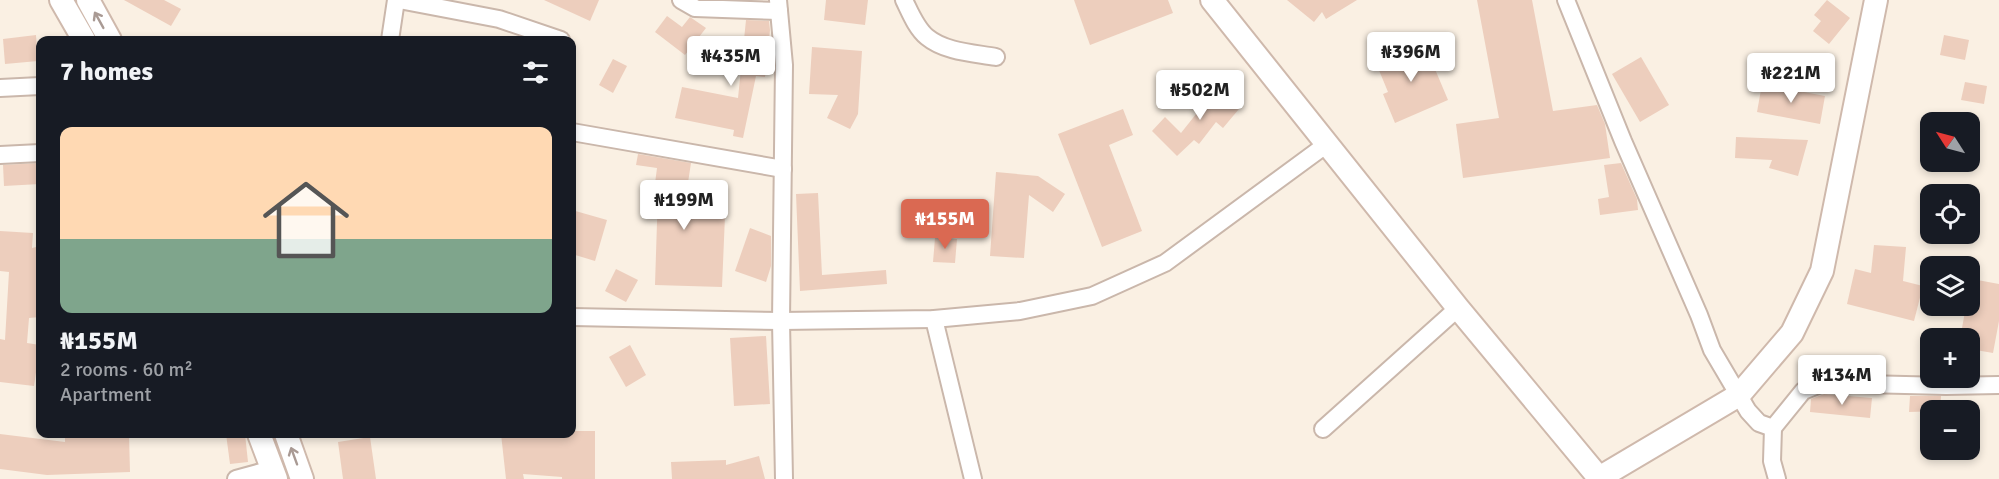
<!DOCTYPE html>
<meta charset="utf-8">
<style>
:root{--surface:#171b24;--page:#242831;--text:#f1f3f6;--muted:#9ea1a6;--accent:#da6952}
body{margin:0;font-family:Signika,sans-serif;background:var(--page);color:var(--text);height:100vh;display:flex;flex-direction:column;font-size:22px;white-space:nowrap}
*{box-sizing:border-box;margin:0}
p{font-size:20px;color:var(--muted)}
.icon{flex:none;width:33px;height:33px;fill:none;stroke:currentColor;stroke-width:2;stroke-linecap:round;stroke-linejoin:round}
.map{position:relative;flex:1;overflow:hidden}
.side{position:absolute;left:36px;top:36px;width:540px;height:402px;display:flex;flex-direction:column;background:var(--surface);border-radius:12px;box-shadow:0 3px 9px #0003}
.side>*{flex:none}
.needle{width:39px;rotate:306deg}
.buttons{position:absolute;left:1920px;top:112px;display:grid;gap:12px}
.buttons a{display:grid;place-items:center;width:60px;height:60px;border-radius:12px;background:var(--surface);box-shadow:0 3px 9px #0003;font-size:30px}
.price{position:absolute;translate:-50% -51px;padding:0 14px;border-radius:6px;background:#fff;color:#222;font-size:20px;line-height:39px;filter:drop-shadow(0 2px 3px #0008)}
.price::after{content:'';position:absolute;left:50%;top:36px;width:18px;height:14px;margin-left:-9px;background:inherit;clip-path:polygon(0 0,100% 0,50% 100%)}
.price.current{background:var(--accent);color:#fff}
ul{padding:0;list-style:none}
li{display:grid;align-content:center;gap:12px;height:318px;padding:0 24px}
li span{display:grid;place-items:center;height:186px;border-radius:12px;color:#555}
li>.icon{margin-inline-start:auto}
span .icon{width:108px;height:108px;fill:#fffc;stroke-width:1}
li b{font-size:26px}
h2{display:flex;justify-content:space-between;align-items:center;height:72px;padding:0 24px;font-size:26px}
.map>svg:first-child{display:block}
</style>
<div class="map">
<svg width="1999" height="479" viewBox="0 0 1999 479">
<rect width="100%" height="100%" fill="#faf0e3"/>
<!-- building -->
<g fill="#edcebd">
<polygon points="124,0 164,0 181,9 171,26"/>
<polygon points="544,0 599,0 590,21"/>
<polygon points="826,0 868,0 865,25 824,20"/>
<polygon points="1074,0 1168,0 1173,13 1090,45"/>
<polygon points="1287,0 1357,0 1326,19 1322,12 1314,22"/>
<polygon points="1477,0 1532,0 1553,111 1597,105 1605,124 1610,158 1463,178 1456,124 1499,118"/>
<polygon points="1827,0 1850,18 1829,44 1813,31 1821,21 1814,15"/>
<polygon points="667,16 682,27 690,17 706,28 685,55 655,32"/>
<polygon points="746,20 769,21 770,30 765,77 756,76 743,138 733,136 734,130 675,118 682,87 738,98"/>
<polygon points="36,35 38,61 5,64 3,39"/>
<polygon points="1944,35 1969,40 1965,60 1940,55"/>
<polygon points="1424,43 1448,100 1395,123 1383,94 1388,92 1376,63"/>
<polygon points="812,47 862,51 858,114 850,129 827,118 838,95 809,94"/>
<polygon points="1641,57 1669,105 1640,122 1612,74"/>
<polygon points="613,59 627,66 613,93 599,85"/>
<polygon points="1965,82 1987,86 1984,104 1961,100"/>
<polygon points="1220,84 1244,103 1223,128 1216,122 1199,144 1194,140 1177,156 1152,131 1165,117 1181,133"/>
<polygon points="1762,84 1825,96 1820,124 1757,112"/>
<polygon points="1123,109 1133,135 1109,145 1142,231 1102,247 1058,134"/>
<polygon points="1736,137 1808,140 1798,176 1769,168 1772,160 1735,158"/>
<polygon points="638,154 691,163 683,215 725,216 722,287 655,285 658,191 654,191 657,168 636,165"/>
<polygon points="40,163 40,184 4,186 3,165"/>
<polygon points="1621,163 1637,199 1638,210 1600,215 1598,199 1609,197 1604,165"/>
<polygon points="996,172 1038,176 1065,194 1053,212 1029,195 1024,258 990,256"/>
<polygon points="818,193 822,275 886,270 887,284 800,291 796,194"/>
<polygon points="572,210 607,220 595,261 572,254"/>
<polygon points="750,228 771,236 771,266 766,282 735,271"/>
<polygon points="0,231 33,233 32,248 40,246 40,317 29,318 27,343 40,345 34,386 0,382 0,339 5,340 9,272 0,271"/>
<polygon points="935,238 957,239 955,263 933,262"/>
<polygon points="1874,245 1906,247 1903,281 1923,286 1914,321 1847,304 1855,269 1871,273"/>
<polygon points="616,269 638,280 626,302 605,291"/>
<polygon points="1972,279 1999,284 1999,321 1993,353 1970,349 1970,339 1960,339 1966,306 1970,306"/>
<polygon points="766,336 770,404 734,406 730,338"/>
<polygon points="630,345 646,375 626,387 609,357"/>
<polygon points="1824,394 1872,398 1870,418 1810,412 1811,399"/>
<polygon points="1910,396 1941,396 1940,411 1909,412"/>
<polygon points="572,431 595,431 595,479 562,479 562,477 523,474 524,479 506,479 501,434 572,434"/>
<polygon points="0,434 65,442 65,435 129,434 130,472 47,475 0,469"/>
<polygon points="226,434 245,434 248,462 230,464"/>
<polygon points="370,437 376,479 343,479 338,442"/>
<polygon points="759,456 765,479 672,479 671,462 726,460 726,465"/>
</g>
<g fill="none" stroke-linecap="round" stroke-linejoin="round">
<!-- street casing -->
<g stroke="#cab7ab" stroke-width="20">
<g id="street">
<polyline points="399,0 499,19 561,40"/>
<polyline points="681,0 695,8 779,11"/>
<polyline points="778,0 784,65 781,321 784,479"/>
<path d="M904,0C910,12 916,28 927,37C945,52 974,53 996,57"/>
<polyline points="1566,0 1623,141 1699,315 1712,350 1748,411 1759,423 1773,428 1803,391 1823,383 1946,386 1999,385"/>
<polyline points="390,40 396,0"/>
<polyline points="0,88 40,86"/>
<polyline points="572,132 783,169"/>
<polyline points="0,155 40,153"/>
<polyline points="572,317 781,321 934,319 1020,311 1092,296 1165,263 1327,144"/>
<polyline points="934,319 973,479"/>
<polyline points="1773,428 1772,461 1777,479"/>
<polyline points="1323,429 1458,308"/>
<polyline points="236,479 272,469"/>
</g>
</g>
<!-- secondary casing -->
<g stroke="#cfb9ac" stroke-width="26">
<g id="secondary">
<polyline points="61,0 84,40"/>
<polyline points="88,0 110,40"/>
<polyline points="1212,0 1458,308 1600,479"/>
<polyline points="259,434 276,479"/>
<polyline points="286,434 302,479"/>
<polyline points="1599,478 1739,395 1792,333 1822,271 1876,0"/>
</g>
</g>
<!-- street -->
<use href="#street" stroke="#fff" stroke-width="16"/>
<!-- secondary -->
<use href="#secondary" stroke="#fff" stroke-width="22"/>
</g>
<!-- one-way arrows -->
<defs><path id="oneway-shaft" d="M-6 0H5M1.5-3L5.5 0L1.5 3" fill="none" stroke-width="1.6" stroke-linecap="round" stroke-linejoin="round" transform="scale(1.5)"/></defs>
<g stroke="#a99a94">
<use href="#oneway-shaft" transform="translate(99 20) rotate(-119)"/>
<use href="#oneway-shaft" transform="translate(294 456) rotate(-110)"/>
</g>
</svg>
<div class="buttons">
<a><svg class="needle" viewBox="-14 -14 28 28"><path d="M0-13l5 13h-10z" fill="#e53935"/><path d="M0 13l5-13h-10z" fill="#9ea1a6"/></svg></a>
<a><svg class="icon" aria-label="locate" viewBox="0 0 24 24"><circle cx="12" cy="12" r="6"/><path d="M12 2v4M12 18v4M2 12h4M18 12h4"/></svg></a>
<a><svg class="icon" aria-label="layers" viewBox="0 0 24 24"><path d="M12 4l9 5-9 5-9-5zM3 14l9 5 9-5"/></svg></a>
<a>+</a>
<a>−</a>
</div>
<b class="price" style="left:1411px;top:83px">₦396M</b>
<b class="price" style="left:731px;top:87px">₦435M</b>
<b class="price" style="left:1791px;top:104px">₦221M</b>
<b class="price" style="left:1200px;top:121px">₦502M</b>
<b class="price" style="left:684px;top:231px">₦199M</b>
<b class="price current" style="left:945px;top:250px">₦155M</b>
<b class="price" style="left:1842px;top:406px">₦134M</b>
<section class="side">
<h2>7 homes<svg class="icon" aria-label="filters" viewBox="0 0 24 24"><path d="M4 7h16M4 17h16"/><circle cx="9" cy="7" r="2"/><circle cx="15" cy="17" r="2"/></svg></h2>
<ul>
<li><span style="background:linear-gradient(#ffd9b3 60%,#7fa58c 0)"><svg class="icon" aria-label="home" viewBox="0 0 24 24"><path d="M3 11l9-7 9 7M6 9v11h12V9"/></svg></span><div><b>₦155M</b><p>2 rooms · 60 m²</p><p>Apartment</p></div></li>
</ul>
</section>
</div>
